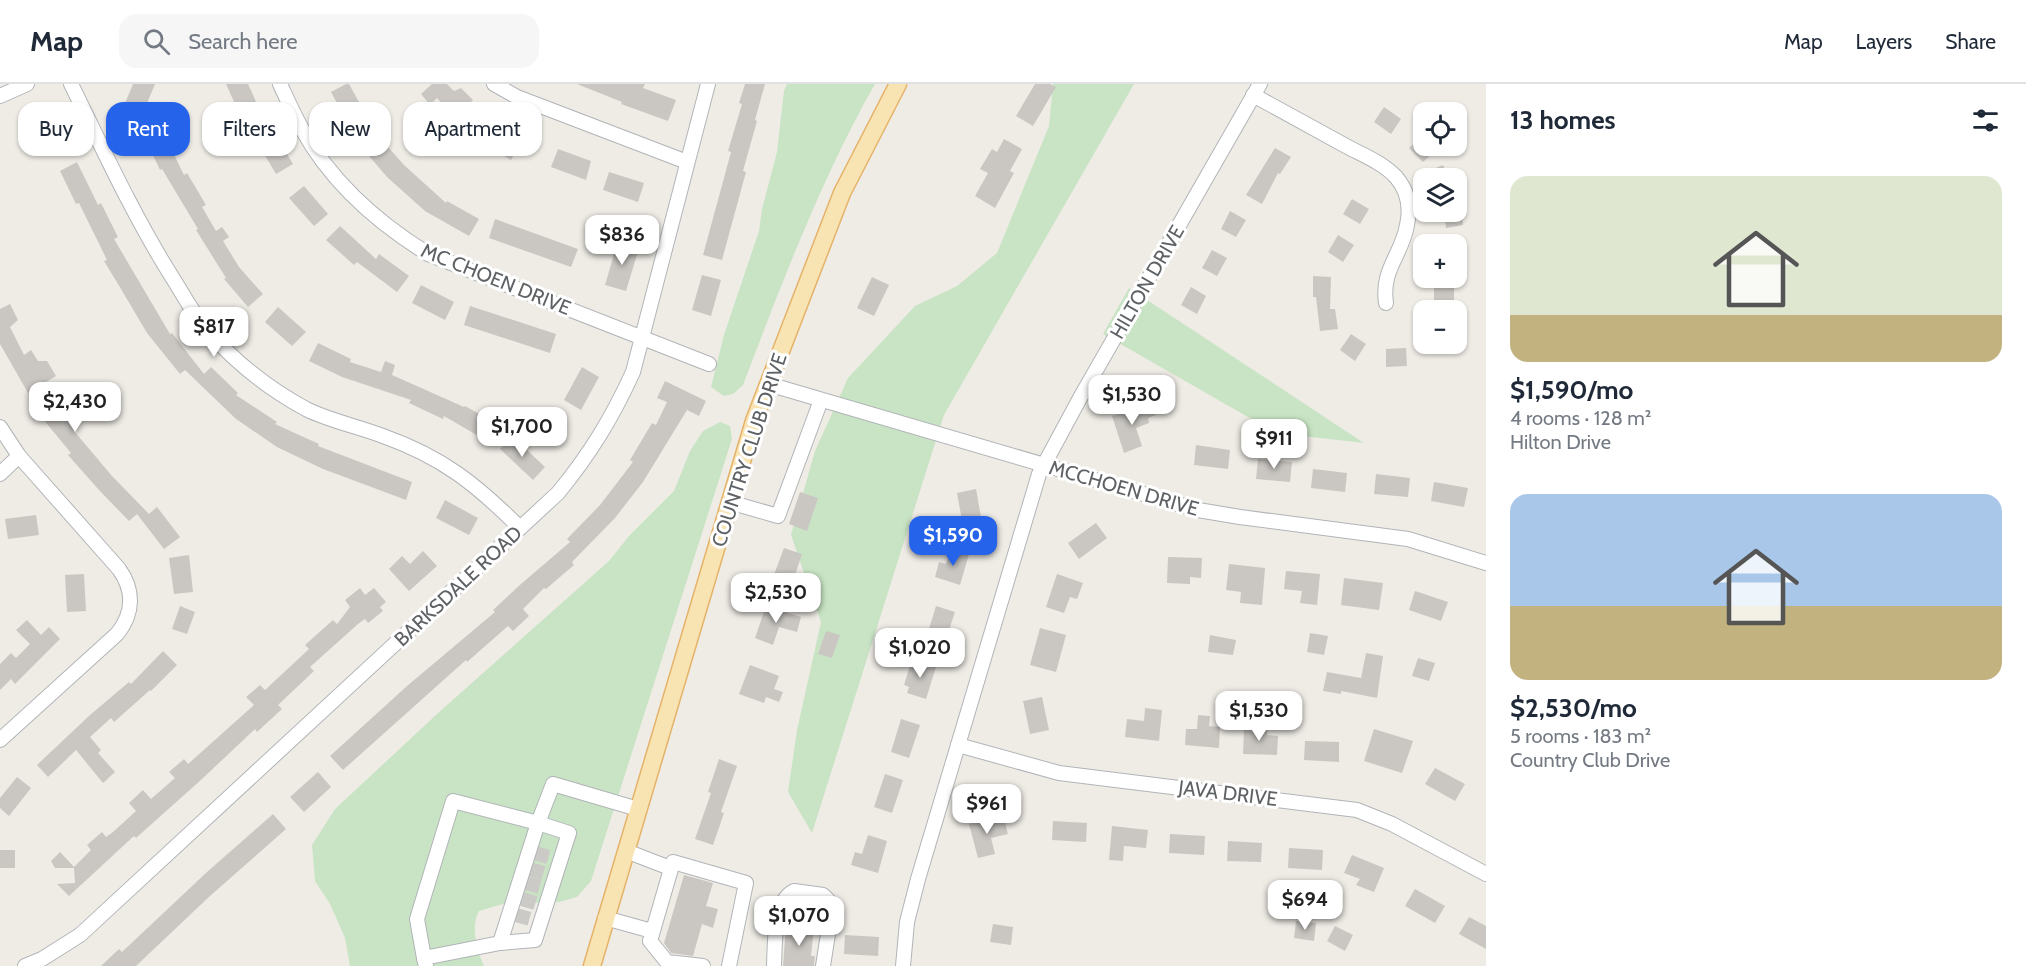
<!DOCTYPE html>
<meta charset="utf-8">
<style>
:root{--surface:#fff;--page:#f6f6f7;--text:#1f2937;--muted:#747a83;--line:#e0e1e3;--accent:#2563eb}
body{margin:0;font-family:Cabin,sans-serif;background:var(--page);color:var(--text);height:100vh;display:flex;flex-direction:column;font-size:22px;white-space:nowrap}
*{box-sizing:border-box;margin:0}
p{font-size:20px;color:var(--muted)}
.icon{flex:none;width:33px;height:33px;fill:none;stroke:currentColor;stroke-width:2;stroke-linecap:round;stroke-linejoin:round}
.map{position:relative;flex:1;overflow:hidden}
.side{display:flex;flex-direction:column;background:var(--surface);width:540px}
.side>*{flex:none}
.banner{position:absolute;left:18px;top:18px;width:570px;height:54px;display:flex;gap:12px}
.controls{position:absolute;left:1413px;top:18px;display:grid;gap:12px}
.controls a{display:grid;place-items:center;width:54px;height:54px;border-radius:12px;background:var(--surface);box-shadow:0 2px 4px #0004;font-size:30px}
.price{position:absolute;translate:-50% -51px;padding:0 14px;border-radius:12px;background:#fff;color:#222;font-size:20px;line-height:39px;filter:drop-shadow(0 2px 3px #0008)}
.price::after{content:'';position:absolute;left:50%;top:36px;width:18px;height:14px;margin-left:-9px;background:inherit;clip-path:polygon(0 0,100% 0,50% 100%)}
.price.active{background:var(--accent);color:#fff}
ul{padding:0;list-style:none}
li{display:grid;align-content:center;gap:12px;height:318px;padding:0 24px}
li span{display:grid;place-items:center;height:186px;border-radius:18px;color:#555}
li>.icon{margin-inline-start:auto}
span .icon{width:108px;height:108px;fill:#fffc;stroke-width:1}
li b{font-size:26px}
h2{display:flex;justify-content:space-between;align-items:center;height:72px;padding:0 24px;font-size:26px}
.pill{padding:0 21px;border-radius:18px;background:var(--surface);box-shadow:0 2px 4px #0004;font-size:21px;line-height:54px}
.pill.active{background:var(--accent);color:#fff}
header{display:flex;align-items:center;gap:36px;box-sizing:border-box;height:84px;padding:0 30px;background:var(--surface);border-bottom:2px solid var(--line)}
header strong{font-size:28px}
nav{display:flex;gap:33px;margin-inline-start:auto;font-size:21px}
.search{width:420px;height:54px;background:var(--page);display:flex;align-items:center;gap:15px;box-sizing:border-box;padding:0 21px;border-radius:18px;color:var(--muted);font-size:22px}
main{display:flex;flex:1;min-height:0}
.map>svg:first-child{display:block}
</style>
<header>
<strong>Map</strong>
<div class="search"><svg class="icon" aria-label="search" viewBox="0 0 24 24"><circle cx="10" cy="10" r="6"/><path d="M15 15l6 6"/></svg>Search here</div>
<nav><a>Map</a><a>Layers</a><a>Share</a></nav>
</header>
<main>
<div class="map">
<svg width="1486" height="882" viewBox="0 0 1486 882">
<rect width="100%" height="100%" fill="#efece6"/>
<!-- green -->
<g fill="#c9e4c5">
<path d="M787,0H875C821,95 782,199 743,301L733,310L724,312L711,303L724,251L759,147L762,125L777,68L784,7Z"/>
<polygon points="1053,0 1134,0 944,331 812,749 788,708 797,646 821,538 791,451 815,367 848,294 915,222 957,202 997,169 1049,42"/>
<polygon points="1129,204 1364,359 1276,349 1103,250"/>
<path d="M720,338L730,342L732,355L591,797L577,813L559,818L503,820L479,827C470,843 477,866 484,882H350L345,854L330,820L315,797L312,761L335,725L437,630L609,477L629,452L674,407L690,367L703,347Z"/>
</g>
<!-- building -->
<g fill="#cac7c3">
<polygon points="133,0 155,0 140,36 121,29"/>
<polygon points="226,0 248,0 263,33 245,42"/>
<polygon points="346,0 349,0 366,31 349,41 331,8"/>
<polygon points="432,0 447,0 454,7 461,4 473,16 455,33 437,14 430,21 421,10"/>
<polygon points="577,0 645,0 643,4 676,16 668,37 621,20 622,18"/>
<polygon points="745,0 765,0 755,36 757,37 743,87 746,88 722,176 703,171 731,68 728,67 742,20 739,19"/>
<polygon points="1035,0 1050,0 1056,3 1033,42 1016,32"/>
<polygon points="1384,23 1401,35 1391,50 1374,38"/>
<polygon points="36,32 70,48 61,66 28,50"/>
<polygon points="489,40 521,59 511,76 479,57"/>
<polygon points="161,44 184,91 187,89 206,121 202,123 216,147 222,143 229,153 223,157 239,183 263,210 248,223 224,195 226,194 196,146 198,145 162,85 160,86 144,52"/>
<polygon points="374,47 404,81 446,119 447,117 479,135 469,152 425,127 387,93 359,60"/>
<polygon points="274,48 293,80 276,90 257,58"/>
<polygon points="1424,50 1424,62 1441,62 1423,78 1409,64"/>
<polygon points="1004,55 1022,65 1010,87 1014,89 995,124 975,112 988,89 980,85 992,65 997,68"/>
<polygon points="1275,64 1291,73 1280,90 1278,89 1262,120 1246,111"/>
<polygon points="558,65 591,77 586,96 551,83"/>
<polygon points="77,78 98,121 101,119 118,153 114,155 170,250 172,249 204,290 211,283 238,309 236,311 277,338 275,340 319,360 318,362 412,398 406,416 323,385 277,363 236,335 185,286 180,290 147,249 121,205 104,177 107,176 79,119 76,120 60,87"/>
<polygon points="1443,81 1449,94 1412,94"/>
<polygon points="609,88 644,99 638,118 603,106"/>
<polygon points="304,102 328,130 314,142 289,114"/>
<polygon points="1352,115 1369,125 1360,140 1343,130"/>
<polygon points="1230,127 1246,136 1236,153 1221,145"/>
<polygon points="1444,128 1462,128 1463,141 1446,144"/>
<polygon points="495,135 578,165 571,183 489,154"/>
<polygon points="340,142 376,175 379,170 409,192 397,208 357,178 354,181 326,156"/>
<polygon points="1338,151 1354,161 1343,178 1328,168"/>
<polygon points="618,157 639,164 626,207 605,201"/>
<polygon points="1212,166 1227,174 1217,192 1202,184"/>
<polygon points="702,191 721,196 711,232 692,226"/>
<polygon points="1313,192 1331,193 1330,225 1335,225 1338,245 1320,247 1316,213 1313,213"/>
<polygon points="872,193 889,201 874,232 857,224"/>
<polygon points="421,201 454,218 445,236 412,219"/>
<rect x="1434" y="201" width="20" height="18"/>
<polygon points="1191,203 1206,212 1197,230 1181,221"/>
<polygon points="10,220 18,236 10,243 24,271 31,266 38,277 47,277 56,292 46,298 48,302 44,305 77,345 74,347 112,392 149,430 157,423 180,453 164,465 137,430 129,437 99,406 68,371 71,369 38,329 39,328 0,260 0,225"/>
<polygon points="470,222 556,250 550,269 464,241"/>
<polygon points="278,223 306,248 292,262 265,238"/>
<polygon points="1351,250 1366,260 1355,277 1340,266"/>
<polygon points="318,259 351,275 350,278 381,288 385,277 395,281 392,291 464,323 465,322 497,340 487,357 444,332 443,335 409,319 411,316 342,293 309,277"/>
<polygon points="1406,264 1407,282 1386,283 1386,265"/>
<polygon points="582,283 599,293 581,326 564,316"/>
<polygon points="665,297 706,317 699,332 687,326 643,398 615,434 572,478 574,481 546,505 544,504 523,525 529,532 513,547 508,542 467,578 466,576 343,686 330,672 407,602 495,528 493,526 521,500 570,458 567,455 600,421 633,378 630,376 652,339 656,341 667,318 657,314"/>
<polygon points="1152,319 1156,331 1148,334 1149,339 1136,344 1142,362 1124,369 1112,332"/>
<polygon points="512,352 545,383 533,396 500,365"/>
<polygon points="1196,361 1230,366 1228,385 1194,381"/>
<polygon points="1258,375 1292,378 1290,398 1256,395"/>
<polygon points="1313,385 1347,389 1345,408 1311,404"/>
<polygon points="1376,390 1410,394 1408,413 1374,410"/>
<polygon points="1434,398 1468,404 1464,423 1431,417"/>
<polygon points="976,405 982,439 963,442 957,409"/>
<polygon points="800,408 818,414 807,447 789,440"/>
<polygon points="445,416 478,434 469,451 436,434"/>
<polygon points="36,431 39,451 8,455 5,435"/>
<polygon points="1096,439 1107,454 1079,475 1068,459"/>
<polygon points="784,464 802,470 791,503 772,496"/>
<polygon points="951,464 969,470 960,501 935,493 939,478 946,480"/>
<polygon points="423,467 437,482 409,507 389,485 402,472 410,480"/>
<polygon points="189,471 193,508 174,510 169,474"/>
<polygon points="1168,473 1202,474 1201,494 1190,493 1190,500 1167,499"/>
<polygon points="1229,480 1265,484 1262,521 1240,519 1241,508 1226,506"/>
<polygon points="1286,487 1320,490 1317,521 1300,519 1302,507 1284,505"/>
<polygon points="84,490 86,527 67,528 65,491"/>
<polygon points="1057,490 1083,499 1077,515 1070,513 1064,529 1046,523"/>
<polygon points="1344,494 1383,499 1379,526 1341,521"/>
<polygon points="360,504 365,511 374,504 386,518 380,523 383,527 368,539 365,535 358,540 310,583 314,587 278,621 282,625 257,648 255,645 202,695 136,754 134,752 69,812 57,800 75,799 74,784 55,784 51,777 60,768 74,783 91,766 87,761 102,748 106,753 113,748 136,727 129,719 143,706 151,715 175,694 169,688 184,675 188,680 254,621 246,613 260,601 265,606 309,565 305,561 333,536 337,540 350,523 345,516"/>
<polygon points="1415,507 1448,518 1441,537 1409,526"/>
<polygon points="180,522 195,528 187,550 172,545"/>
<polygon points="766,522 801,533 797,548 779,543 773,561 755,554"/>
<polygon points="936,522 955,528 944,561 926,555"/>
<polygon points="27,536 41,551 49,543 60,555 15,600 11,595 0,606 0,580 11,569 16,574 30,560 16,546"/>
<polygon points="1040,544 1066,551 1056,588 1030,581"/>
<polygon points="826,547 840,551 832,574 818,570"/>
<polygon points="1310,549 1328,552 1324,571 1307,568"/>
<polygon points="1210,551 1236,556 1233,571 1208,568"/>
<polygon points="163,567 177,581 151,607 150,606 114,638 111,634 90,653 101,666 98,669 115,688 103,699 76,666 48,693 37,681 90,631 129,598 131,600"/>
<polygon points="1366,569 1383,572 1377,614 1341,607 1341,610 1323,607 1327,588 1361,594"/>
<polygon points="1418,574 1435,579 1429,597 1412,592"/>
<polygon points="912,575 936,583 926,615 907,609 909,603 904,601"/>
<polygon points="750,581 779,592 774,605 783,608 779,618 766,613 764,619 739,610"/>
<polygon points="1042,613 1049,646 1030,650 1023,617"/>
<polygon points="1145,624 1162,626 1159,657 1125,653 1127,635 1144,637"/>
<polygon points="1198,631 1210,632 1209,642 1220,643 1219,664 1185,661 1186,645 1197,645"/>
<polygon points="901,635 920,641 909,674 891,668"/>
<polygon points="1244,644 1267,645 1267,651 1278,652 1277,671 1243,670"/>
<polygon points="1374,645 1413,657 1402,689 1364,677"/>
<polygon points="1305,657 1339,658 1339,678 1304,676"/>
<polygon points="719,675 737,682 721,728 724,729 713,761 695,755 711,709 708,708"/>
<polygon points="1435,684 1465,700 1455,717 1425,700"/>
<polygon points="318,688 331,703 304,728 290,713"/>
<polygon points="885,690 903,696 892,729 874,723"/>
<polygon points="17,693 31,704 9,732 0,724 0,714"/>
<polygon points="273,730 286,745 210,812 136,882 101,882 119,865 122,868 207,788"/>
<polygon points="1003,731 1008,750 991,754 995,770 978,774 969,740"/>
<polygon points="1053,737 1087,739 1086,758 1052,756"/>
<polygon points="1112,742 1148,746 1146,764 1124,762 1123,777 1109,776"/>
<polygon points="1170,750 1205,752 1204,771 1169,769"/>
<polygon points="868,751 887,757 878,789 851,781 855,768 862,770"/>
<polygon points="1228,757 1262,759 1261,778 1227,777"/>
<polygon points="1289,764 1323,766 1322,786 1288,784"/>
<rect x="0" y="766" width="15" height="18"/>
<polygon points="1352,771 1384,784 1374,808 1356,801 1360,795 1344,789"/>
<polygon points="684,791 713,799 706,822 718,825 713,844 702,840 693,872 671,869 664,859"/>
<polygon points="1415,805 1445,822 1435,839 1405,822"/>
<polygon points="1469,833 1486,842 1486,865 1459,850"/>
<polygon points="1296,837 1316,839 1314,857 1294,854"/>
<polygon points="993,840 1013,843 1011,861 990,858"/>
<polygon points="786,841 814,844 811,872 815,872 814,882 783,882"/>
<polygon points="1335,842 1353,851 1345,867 1327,857"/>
<polygon points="845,851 879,853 878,872 844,870"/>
</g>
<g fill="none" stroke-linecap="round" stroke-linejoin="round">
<!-- minor-tunnel -->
<g stroke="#cbcac6" stroke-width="14" stroke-dasharray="14 7" stroke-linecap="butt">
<polyline points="535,769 552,774"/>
<polyline points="530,785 547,790"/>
<polyline points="526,799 544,804"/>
<polyline points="522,815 539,820"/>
<polyline points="516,831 534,836"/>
</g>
<!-- minor casing -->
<g stroke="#b1b4b7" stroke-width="16">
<g id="minor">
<path d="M71,0C103,65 133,131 172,193C183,210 193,230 207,246C234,277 269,305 306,325C330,337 357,342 383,352C442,373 476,400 520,444"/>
<path d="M280,0C287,15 294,31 302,45C331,98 378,139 428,170L709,280"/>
<polyline points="494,0 517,13 687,78"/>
<path d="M1253,11C1284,28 1315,45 1346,62C1363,71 1383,79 1396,93C1408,107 1411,123 1407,141C1402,171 1381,185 1386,219"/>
<polyline points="0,12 27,0"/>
<polyline points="768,300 1198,426 1240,433 1408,455 1486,479"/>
<path d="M0,343L19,372L119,485C134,506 134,529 117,550L0,656"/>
<polyline points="0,390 19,372"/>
<polyline points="729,418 778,432 821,316"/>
<polyline points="958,661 1059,689 1357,726 1392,740 1486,790"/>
<polyline points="626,767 670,784"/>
<polyline points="605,834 652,847"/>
<polyline points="424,874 417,835 453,717 538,739 569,749 535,856 500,859"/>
<path d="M25,882L42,875L80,851L558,409C590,370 612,334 633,288L708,0"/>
<polyline points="426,882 424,874 500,859 538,739 553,700 638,725"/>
<polyline points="703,882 667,878 650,857 673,778 746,799 729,882"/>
<path d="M774,882C775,862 773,817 794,807L823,811L828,816L831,831L823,882"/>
<polyline points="903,882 907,838 918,795 1039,390 1080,314 1260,0"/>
</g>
</g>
<!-- major casing -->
<g stroke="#e5b269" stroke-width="19">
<polyline id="major" points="592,882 754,337 842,109 898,0"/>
</g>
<!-- minor -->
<use href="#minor" stroke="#fff" stroke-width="14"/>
<!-- major -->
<use href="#major" stroke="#f8e4b2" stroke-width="16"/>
</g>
<g text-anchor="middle" stroke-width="6" stroke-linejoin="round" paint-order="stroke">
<!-- street labels -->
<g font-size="20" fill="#5e6265" stroke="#fff">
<text transform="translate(496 195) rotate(22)" y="7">MC CHOEN DRIVE</text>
<text transform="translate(1147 198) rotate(-60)" y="7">HILTON DRIVE</text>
<text transform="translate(749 366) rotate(-72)" y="7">COUNTRY CLUB DRIVE</text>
<text transform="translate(1124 404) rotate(16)" y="7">MCCHOEN DRIVE</text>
<text transform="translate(458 502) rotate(-43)" y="7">BARKSDALE ROAD</text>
<text transform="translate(1228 709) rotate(7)" y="7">JAVA DRIVE</text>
</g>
</g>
</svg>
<div class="controls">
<a><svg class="icon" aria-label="locate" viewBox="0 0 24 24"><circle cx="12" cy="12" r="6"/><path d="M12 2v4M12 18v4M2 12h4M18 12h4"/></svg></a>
<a><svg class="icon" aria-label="layers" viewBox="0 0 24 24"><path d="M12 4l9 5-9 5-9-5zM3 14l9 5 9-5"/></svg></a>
<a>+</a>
<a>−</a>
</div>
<b class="price" style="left:622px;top:182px">$836</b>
<b class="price" style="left:214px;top:274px">$817</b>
<b class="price" style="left:1132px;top:342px">$1,530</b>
<b class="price" style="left:75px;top:349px">$2,430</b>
<b class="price" style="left:522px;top:374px">$1,700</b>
<b class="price" style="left:1274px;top:386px">$911</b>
<b class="price active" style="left:953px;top:483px">$1,590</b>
<b class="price" style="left:776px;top:540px">$2,530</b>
<b class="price" style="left:920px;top:595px">$1,020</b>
<b class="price" style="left:1259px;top:658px">$1,530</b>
<b class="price" style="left:987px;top:751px">$961</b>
<b class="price" style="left:1305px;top:847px">$694</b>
<b class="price" style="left:799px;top:863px">$1,070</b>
<div class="banner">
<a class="pill">Buy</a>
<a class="pill active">Rent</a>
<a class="pill">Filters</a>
<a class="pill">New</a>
<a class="pill">Apartment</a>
</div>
</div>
<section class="side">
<h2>13 homes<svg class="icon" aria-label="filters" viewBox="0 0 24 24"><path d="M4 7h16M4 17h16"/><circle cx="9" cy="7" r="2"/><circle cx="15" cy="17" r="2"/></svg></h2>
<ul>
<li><span style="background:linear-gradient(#dfe7d0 75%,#c2b280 0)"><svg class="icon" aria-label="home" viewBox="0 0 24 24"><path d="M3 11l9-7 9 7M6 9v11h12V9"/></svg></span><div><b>$1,590/mo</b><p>4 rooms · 128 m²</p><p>Hilton Drive</p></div></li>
<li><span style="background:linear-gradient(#a9c7e8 60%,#c2b280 0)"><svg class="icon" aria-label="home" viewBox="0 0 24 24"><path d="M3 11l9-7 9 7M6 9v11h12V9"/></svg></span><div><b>$2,530/mo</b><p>5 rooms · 183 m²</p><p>Country Club Drive</p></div></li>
</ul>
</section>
</main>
